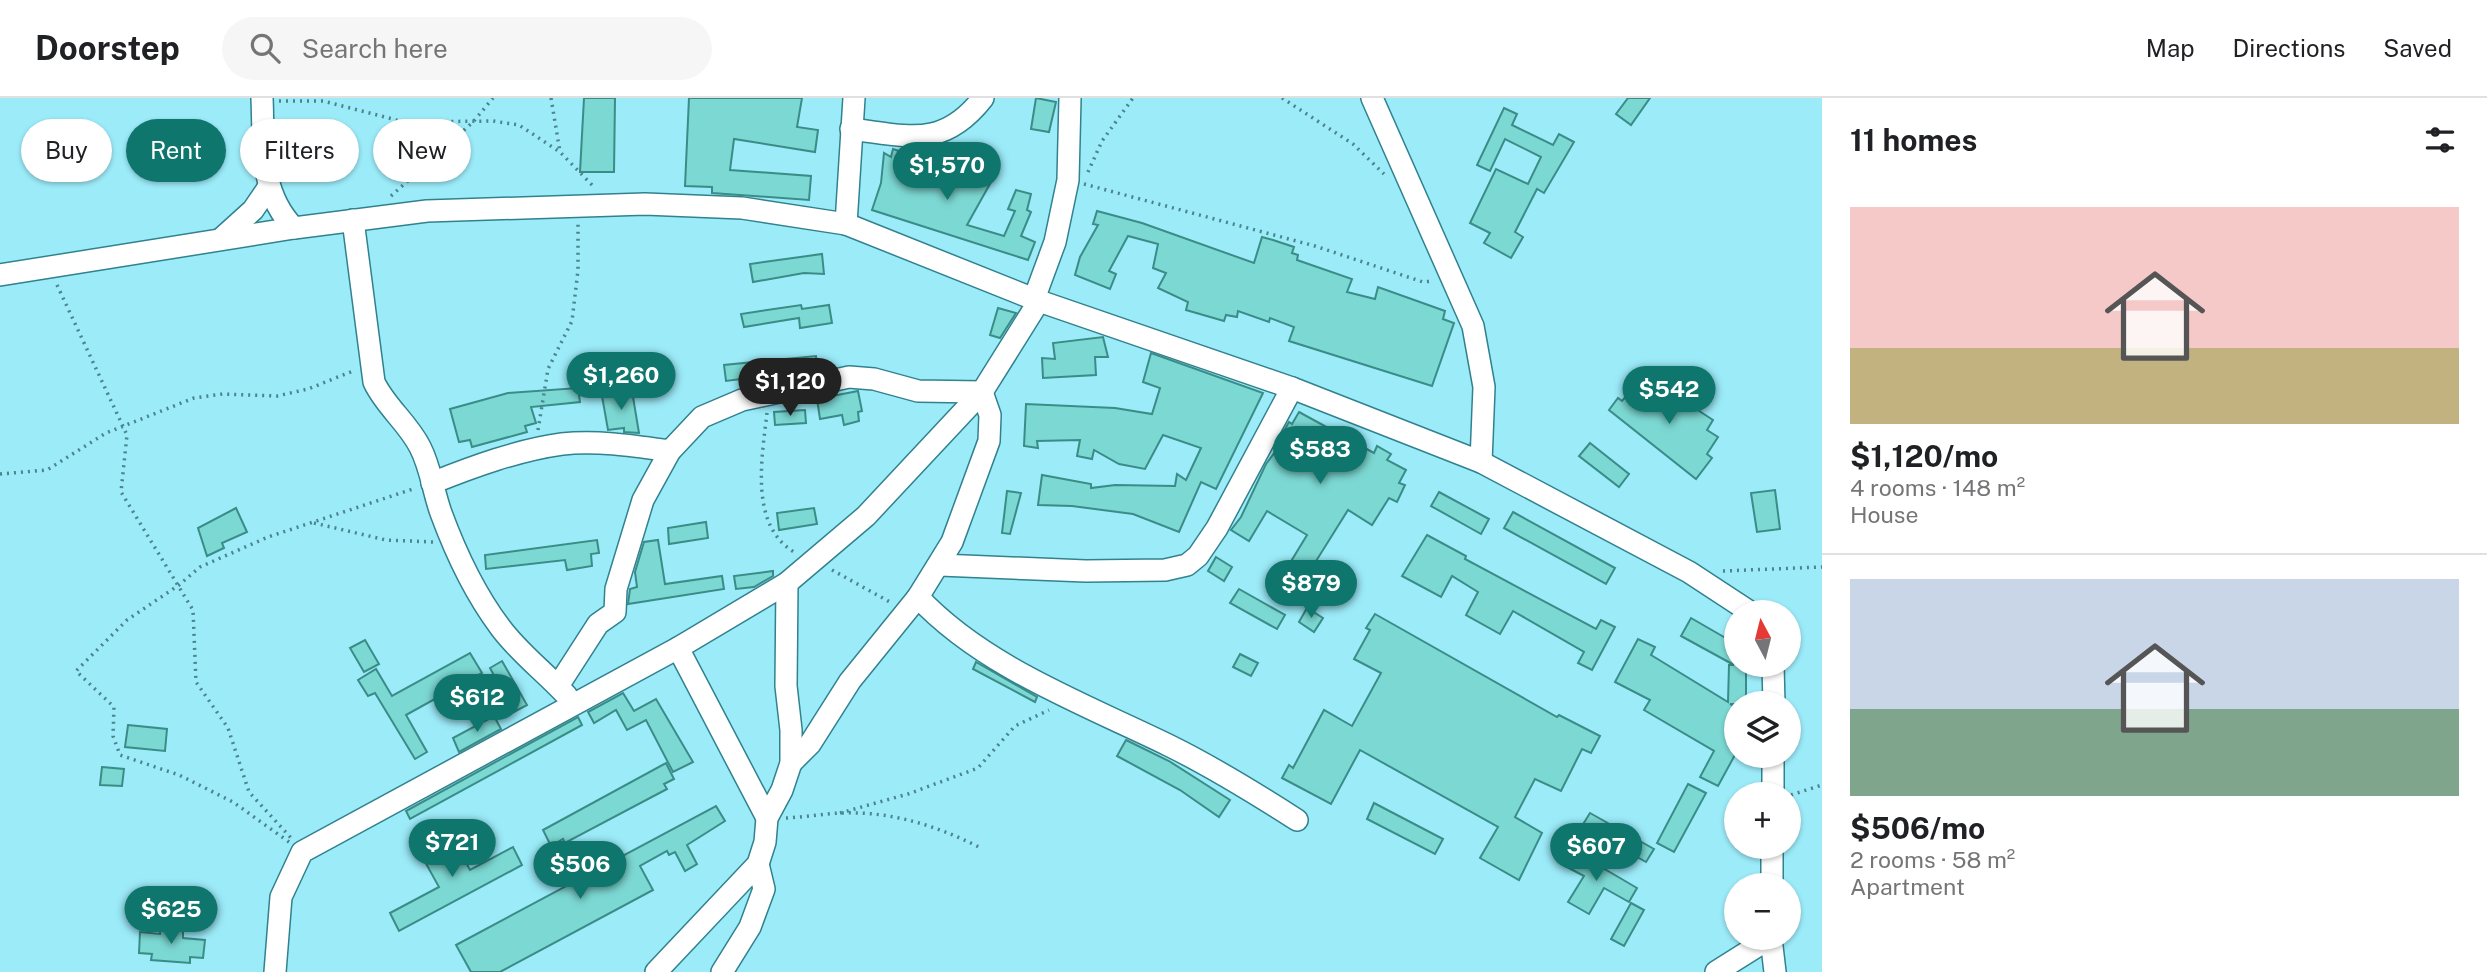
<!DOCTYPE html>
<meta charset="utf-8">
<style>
:root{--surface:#fff;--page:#f6f6f6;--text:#202124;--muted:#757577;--line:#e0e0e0;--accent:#0f766e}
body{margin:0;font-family:"Public Sans",sans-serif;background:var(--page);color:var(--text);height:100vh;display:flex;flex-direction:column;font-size:26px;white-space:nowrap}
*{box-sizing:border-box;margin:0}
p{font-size:23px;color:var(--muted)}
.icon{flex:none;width:38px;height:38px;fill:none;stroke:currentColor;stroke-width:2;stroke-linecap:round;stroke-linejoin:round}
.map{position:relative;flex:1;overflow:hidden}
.sheet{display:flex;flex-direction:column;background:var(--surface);width:665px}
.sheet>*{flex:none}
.guide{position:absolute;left:21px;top:21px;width:665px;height:63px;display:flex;gap:14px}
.needle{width:46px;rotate:353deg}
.tools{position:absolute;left:1724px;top:502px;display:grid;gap:14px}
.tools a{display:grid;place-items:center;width:77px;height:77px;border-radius:50%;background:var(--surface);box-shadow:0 2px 5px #0004;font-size:35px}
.price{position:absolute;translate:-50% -60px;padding:0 16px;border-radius:24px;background:var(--accent);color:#fff;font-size:23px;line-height:46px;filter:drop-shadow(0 2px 4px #0008)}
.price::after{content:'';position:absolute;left:50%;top:42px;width:21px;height:16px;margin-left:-10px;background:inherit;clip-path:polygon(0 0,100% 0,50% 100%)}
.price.active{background:#222;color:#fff}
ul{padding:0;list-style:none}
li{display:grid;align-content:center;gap:14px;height:371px;padding:0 28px}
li+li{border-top:2px solid var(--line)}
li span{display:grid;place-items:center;height:217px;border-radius:0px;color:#555}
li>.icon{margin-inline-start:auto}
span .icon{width:126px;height:126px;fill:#fffc;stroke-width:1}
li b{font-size:30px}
h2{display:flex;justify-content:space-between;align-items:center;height:84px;padding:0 28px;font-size:30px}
.chip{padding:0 24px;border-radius:32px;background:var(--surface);box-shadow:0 2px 5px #0004;font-size:24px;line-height:63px}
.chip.active{background:var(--accent);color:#fff}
header{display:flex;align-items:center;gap:42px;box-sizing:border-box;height:98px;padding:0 35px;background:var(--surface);border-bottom:2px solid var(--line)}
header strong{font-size:33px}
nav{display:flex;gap:38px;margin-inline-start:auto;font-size:24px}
.search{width:490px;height:63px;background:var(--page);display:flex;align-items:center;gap:18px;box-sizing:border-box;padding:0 24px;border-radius:38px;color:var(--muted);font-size:26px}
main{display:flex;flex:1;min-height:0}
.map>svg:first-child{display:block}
</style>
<header>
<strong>Doorstep</strong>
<div class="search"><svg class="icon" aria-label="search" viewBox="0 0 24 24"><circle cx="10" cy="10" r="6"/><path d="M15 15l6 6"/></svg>Search here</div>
<nav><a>Map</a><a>Directions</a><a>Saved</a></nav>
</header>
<main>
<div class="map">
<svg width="1822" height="874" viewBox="0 0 1822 874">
<rect width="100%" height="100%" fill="#9cebf9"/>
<!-- building -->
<g fill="#7cd8d3" stroke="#3a8c87" stroke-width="2">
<polygon points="584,0 615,0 614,74 580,74"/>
<polygon points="689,0 802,0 797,29 818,32 815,54 734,41 730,72 811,78 809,102 712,95 712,89 685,88"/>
<polygon points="1036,0 1056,4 1049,34 1031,31"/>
<polygon points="1628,0 1650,0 1631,27 1616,16"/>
<polygon points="1504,10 1517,16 1512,27 1553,47 1559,36 1574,44 1544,95 1537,91 1515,134 1523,139 1511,160 1484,145 1490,135 1470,125 1496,71 1528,86 1541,59 1505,41 1490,73 1477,67"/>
<polygon points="893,51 991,84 967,127 1004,138 1015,113 1008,111 1016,92 1031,96 1027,112 1031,114 1021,138 1035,144 1028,162 872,112 881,85 884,55 891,59"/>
<polygon points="1097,113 1142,125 1254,165 1262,139 1273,142 1294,149 1292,155 1298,157 1297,162 1352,181 1347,194 1375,201 1378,189 1445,213 1443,221 1454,225 1432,288 1289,243 1294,229 1270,220 1269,224 1238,213 1237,219 1226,217 1224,223 1186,212 1188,204 1158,190 1166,175 1153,170 1158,146 1128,138 1109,173 1116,176 1110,191 1075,177 1080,159 1098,127 1093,126"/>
<polygon points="822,156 824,176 804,175 753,184 750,166"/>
<polygon points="801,207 802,211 829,207 832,225 800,230 799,220 744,229 741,216"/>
<polygon points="998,210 1016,215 1000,240 990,237"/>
<polygon points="1103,239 1108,259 1095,259 1096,277 1043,280 1042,260 1055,261 1053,245"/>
<polygon points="1151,255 1263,295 1216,391 1201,384 1179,434 1133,416 1072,408 1038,407 1042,377 1091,386 1091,390 1115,387 1175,388 1177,376 1186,382 1201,350 1163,337 1145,371 1119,366 1094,352 1092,361 1077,358 1080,342 1037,343 1038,350 1024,348 1026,306 1115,310 1152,316 1160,290 1143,284"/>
<polygon points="816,258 817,272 765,275 765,278 726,283 724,267"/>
<polygon points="1666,285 1682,293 1678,299 1713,322 1707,332 1718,339 1707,356 1712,360 1696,381 1609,312 1618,300 1622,303 1637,286 1656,303"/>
<polygon points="578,290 580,304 531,309 536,325 525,328 527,334 472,349 470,342 459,344 450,311 508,295"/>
<polygon points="632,293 639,335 624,334 624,330 608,332 602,298"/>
<polygon points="858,293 862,313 858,314 859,323 844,327 842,317 820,321 817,301"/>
<polygon points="805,312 806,325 775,327 774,314"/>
<polygon points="1299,314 1374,355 1377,348 1391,356 1387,362 1406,372 1399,385 1405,387 1397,404 1389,400 1372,427 1348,412 1308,476 1290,465 1307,437 1267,413 1249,443 1231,432 1241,419 1266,366 1284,342 1280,340 1289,324 1292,326"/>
<polygon points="1590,345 1629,376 1619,389 1579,358"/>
<polygon points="1775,392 1780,431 1757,434 1751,395"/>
<polygon points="1007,393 1021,395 1010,436 1002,435"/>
<polygon points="1439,394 1489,421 1481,436 1431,408"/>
<polygon points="236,410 247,434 222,445 224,450 207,458 198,430"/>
<polygon points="814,410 817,426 779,432 777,415"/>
<polygon points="1513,414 1615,470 1606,486 1504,430"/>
<polygon points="706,424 708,440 669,446 668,430"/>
<polygon points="1427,437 1466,458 1465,461 1596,531 1601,522 1615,529 1592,572 1578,565 1584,554 1513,513 1500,536 1466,517 1478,494 1452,478 1441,499 1402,478"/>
<polygon points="597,442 599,455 591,456 592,468 567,472 565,462 486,471 485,457"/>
<polygon points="658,442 665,486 722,478 724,491 628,506 630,491 637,489 635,474 644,444"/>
<polygon points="1216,459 1232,469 1224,483 1208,473"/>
<polygon points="773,473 773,478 754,489 736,491 734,478"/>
<polygon points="1239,491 1285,517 1277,531 1230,505"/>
<polygon points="1307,510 1323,520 1314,534 1299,524"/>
<polygon points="1375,516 1557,619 1559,617 1600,638 1591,655 1582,651 1561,693 1535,681 1515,719 1542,735 1519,782 1480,760 1498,729 1360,652 1331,706 1282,680 1289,667 1293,670 1324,612 1352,628 1381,575 1354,561 1370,532 1366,530"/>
<polygon points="1691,520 1736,546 1736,567 1746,567 1746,606 1730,606 1736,609 1736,655 1718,688 1700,679 1714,653 1644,612 1650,602 1615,584 1638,541 1655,549 1651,557 1728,604 1729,567 1734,567 1681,538"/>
<polygon points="365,542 379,566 364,574 350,550"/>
<polygon points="470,555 482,575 406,617 427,654 415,661 375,595 368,598 358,582 376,571 392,598"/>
<polygon points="1240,556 1258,565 1251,578 1233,569"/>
<polygon points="502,563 527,607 514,614 490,570"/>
<polygon points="976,564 1037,599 1035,604 973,571"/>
<polygon points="623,595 634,613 656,601 693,664 673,674 646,622 627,632 616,612 594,625 588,614"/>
<polygon points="494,618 501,631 459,654 453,640"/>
<polygon points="578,619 582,627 410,721 406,713"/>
<polygon points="128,627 167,631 165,653 125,649"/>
<polygon points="1126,642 1169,663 1230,702 1219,719 1180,692 1117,658"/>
<polygon points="666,665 674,681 664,686 667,691 565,745 563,741 551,748 543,732"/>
<polygon points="102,669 124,671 122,688 100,687"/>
<polygon points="1688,686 1706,695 1674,754 1657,745"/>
<polygon points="1374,705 1443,741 1435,756 1367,721"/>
<polygon points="716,708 725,723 687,747 697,766 685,773 675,754 669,757 667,753 640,768 653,792 500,874 471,874 456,847"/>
<polygon points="1590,715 1654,751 1646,764 1582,728"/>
<polygon points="450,736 470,772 513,749 522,767 399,833 390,815 439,789 419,753"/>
<polygon points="1574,753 1637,790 1629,804 1604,790 1589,816 1568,804 1584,778 1565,768"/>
<polygon points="1631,805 1644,812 1624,848 1611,841"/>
<polygon points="160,830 183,831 183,840 205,842 203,860 190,859 190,865 151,862 152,856 139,855 140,834 160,836"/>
</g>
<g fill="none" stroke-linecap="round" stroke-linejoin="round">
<!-- minor casing -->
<g stroke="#31818e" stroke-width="24">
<g id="minor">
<path d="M262,0C264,47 259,94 294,130"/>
<polyline points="1372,0 1473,228 1484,289 1481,364"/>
<path d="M851,31C909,38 943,51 983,0"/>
<path d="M353,122L374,284C385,308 408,325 420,349C431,370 433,393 441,415C455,453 476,497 500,529C519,555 545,574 567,598"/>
<polyline points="846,126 854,0"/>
<polyline points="222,140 253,112 268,90"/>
<polyline points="0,177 294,130 427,113 645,106 742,110 846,126 1039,203 1292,290 1481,364 1689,474 1750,514"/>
<polyline points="1034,201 1055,144 1068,82 1070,0"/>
<path d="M432,385C472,369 518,352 562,346C597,342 635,348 670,353"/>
<polyline points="940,467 1086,473 1165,472 1187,467 1198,458 1217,430 1292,290"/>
<path d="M918,499C982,568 1084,606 1168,647C1213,669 1255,695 1297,722"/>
<polyline points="678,550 767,720"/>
<polyline points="1773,567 1774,606"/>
<polyline points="558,588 598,526 615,514 616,491 643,402 670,353 702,319 742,302 849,279 874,281 918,293 982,294 990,317 989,343 952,444 918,499 850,583 810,646 791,665"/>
<polyline points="1773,696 1773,658"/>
<polyline points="1772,788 1772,749"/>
<polyline points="1771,840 1775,874"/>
<polyline points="275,874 281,799 302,754 678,550 787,485 866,418 982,294 1039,203"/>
<polyline points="656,874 758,766 765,744 767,720 782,692 791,665 791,632 786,588 787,485"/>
<polyline points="722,874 750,829 764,791 758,766"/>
<polyline points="1716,874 1770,840"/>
</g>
</g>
<!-- path -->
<g stroke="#4c838d" stroke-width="3.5" stroke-dasharray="2 5" stroke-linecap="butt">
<polyline points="551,0 560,54"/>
<polyline points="1282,0 1353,46 1384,76"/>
<polyline points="279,3 323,3 404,24 493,23 519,27 560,54 594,89"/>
<polyline points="1088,74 1102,43 1133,0"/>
<polyline points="1084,86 1315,148 1423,184 1433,183"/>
<polyline points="391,98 473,24 493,0"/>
<polyline points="57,187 127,337 121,394 193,512 196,584 228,630 249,694 292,741"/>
<path d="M767,315C762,359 749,427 794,454"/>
<polyline points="538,332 548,271 572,223 578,172 578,126"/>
<polyline points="0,376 47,372 106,335 194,300 223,296 277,298 308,291 353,273"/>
<polyline points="314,425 386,442 433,444"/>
<polyline points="832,472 890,504"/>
<polyline points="1723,473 1822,469"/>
<polyline points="1791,697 1822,687"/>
<polyline points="840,715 908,696 978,670 1015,628 1049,612"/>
<path d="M786,720C804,719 822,716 840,715C890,713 935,727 979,749"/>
<polyline points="289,744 233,704 179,677 120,657 113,638 114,609 76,573 127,522 179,487 200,469 268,439 416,390"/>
</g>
<!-- minor -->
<use href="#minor" stroke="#fff" stroke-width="21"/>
</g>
</svg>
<div class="tools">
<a><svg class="needle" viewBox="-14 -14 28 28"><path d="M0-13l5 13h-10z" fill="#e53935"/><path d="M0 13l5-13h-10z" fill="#757577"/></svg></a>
<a><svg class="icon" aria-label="layers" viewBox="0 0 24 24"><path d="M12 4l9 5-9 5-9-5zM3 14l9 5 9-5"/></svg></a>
<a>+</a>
<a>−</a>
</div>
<b class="price" style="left:947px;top:104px">$1,570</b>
<b class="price" style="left:621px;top:314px">$1,260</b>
<b class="price active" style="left:790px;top:320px">$1,120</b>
<b class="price" style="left:1669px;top:328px">$542</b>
<b class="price" style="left:1320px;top:388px">$583</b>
<b class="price" style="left:1311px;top:522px">$879</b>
<b class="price" style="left:477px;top:636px">$612</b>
<b class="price" style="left:452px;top:781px">$721</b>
<b class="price" style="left:1596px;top:785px">$607</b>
<b class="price" style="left:580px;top:803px">$506</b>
<b class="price" style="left:171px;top:848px">$625</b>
<div class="guide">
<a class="chip">Buy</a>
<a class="chip active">Rent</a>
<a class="chip">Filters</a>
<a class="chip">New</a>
</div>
</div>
<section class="sheet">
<h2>11 homes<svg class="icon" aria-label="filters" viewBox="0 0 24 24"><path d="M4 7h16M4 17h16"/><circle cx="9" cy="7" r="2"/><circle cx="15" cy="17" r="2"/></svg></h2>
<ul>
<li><span style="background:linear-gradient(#f6c9c9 65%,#c2b280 0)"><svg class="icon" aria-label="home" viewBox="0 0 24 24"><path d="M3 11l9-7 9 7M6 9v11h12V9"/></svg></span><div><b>$1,120/mo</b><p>4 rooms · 148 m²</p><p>House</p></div></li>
<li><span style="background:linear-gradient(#c9d6e8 60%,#7fa58c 0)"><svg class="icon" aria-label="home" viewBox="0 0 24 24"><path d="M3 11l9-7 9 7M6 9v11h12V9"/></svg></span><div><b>$506/mo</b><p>2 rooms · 58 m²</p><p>Apartment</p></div></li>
</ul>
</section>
</main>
